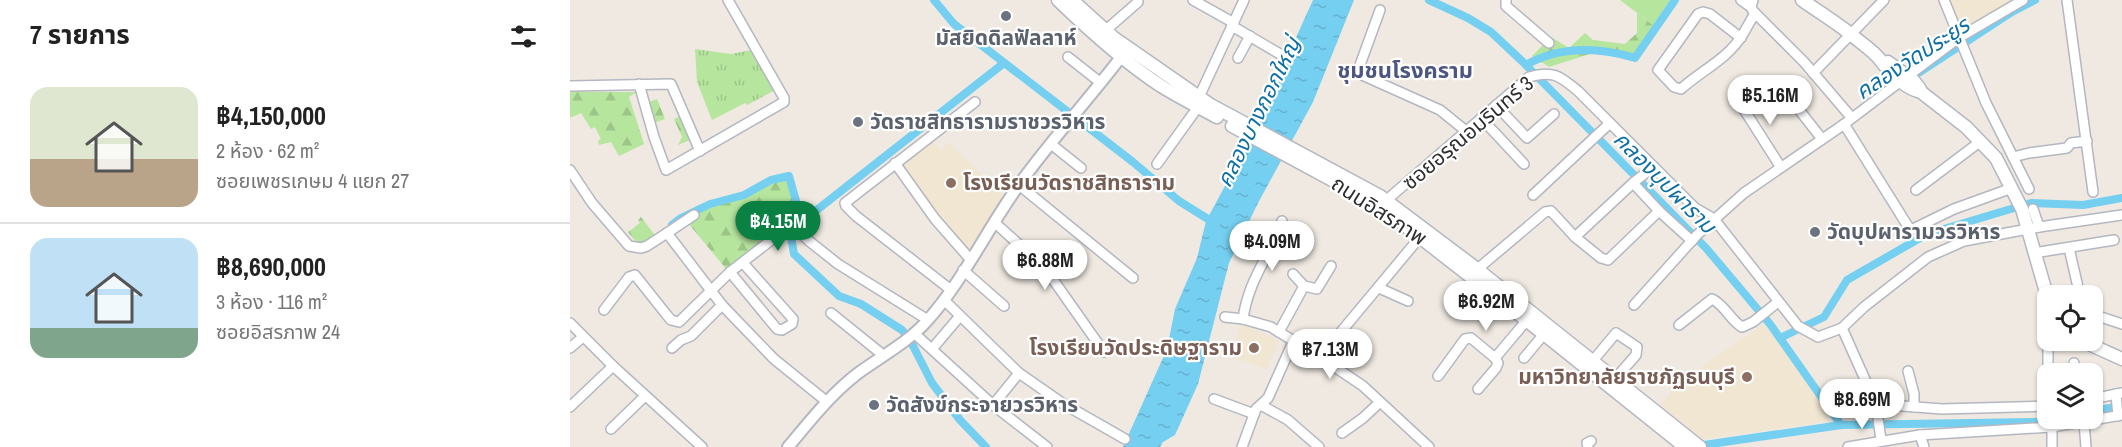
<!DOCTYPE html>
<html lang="th">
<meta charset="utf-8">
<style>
:root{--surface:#fff;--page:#f2f2f2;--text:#222;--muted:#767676;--line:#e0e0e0;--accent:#0b8043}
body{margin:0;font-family:"Archivo Narrow","Noto Sans Thai",sans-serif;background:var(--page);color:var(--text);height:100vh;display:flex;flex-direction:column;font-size:22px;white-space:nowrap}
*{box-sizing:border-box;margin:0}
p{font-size:20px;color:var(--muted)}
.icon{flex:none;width:33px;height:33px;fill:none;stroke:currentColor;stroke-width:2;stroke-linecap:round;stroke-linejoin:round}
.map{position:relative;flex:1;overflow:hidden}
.side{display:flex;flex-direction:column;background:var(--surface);width:570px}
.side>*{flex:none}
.tools{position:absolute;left:1467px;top:285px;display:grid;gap:12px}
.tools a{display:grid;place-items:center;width:66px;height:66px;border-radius:12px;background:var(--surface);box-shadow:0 2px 4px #0004;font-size:30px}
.price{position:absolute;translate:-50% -51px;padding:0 14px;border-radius:21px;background:#fff;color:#222;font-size:20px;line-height:39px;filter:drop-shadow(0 2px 3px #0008)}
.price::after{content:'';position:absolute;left:50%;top:36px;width:18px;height:14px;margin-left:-9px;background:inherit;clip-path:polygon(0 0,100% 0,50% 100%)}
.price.current{background:var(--accent);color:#fff}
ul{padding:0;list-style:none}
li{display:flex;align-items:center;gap:18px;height:150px;padding:0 30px}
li+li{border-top:2px solid var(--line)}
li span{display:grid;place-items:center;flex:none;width:168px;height:120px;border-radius:18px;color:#555}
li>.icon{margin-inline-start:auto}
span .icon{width:72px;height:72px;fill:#fffc;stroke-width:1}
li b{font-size:26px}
h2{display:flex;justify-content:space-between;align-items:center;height:72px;padding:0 30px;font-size:26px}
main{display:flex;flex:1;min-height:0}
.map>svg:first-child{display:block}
</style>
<main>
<section class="side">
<h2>7 รายการ<svg class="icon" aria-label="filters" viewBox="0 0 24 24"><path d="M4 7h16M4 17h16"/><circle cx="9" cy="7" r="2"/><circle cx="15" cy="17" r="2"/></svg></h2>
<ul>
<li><span style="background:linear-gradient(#dfe7d0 60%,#b9a48a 0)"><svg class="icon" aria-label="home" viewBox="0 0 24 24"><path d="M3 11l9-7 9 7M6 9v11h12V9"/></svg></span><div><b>฿4,150,000</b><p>2 ห้อง · 62 m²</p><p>ซอยเพชรเกษม 4 แยก 27</p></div></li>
<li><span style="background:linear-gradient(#bfe0f5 75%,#7fa58c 0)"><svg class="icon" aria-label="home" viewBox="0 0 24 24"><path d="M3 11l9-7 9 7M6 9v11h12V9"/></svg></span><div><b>฿8,690,000</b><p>3 ห้อง · 116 m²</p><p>ซอยอิสรภาพ 24</p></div></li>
</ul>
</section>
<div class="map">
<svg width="1552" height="447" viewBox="0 0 1552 447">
<defs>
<pattern id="forest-firs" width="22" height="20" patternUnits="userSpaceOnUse" patternTransform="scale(1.5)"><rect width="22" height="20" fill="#b6e59e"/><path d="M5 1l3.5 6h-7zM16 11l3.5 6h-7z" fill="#9dc588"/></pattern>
<pattern id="park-tufts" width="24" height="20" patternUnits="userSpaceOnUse" patternTransform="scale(1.5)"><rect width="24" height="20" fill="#b6e59e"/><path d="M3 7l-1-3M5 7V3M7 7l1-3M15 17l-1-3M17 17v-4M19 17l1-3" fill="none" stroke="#9dc588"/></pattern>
<pattern id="water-ripples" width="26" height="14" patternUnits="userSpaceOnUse" patternTransform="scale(1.5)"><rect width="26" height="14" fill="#75cff0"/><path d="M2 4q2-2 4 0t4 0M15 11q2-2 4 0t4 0" fill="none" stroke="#66b2ce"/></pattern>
</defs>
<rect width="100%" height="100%" fill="#efe9e1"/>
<!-- education -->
<g fill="#f0e6d1">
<polygon points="1376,0 1444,0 1391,33"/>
<polygon points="361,140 371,151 378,142 437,199 400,256 377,233 331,166"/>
<polygon points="671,324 709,341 697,369 660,356"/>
<polygon points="1194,324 1244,388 1259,421 1133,439 1090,405 1103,390 1133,366"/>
</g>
<!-- grass -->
<polygon fill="#b6e59e" points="1050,0 1100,0 1083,25"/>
<!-- forest -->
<g fill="url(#forest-firs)">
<polygon points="1067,13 1083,25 1065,54 1056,59 1026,52 979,67 962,56 981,37 999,48 1015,33 1023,40 1055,44 1067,33"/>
<polygon points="0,92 67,92 59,97 74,144 49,156 41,142 29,145 28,141 31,139 25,127 21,129 11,113 0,118"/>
<polygon points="87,99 95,119 81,124 76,103"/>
<polygon points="113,115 123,139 108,145 112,137 104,119"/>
<polygon points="217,178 229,222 157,270 118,223 127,213"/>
<path d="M71,217L85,235C80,242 75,243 66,242L58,232L70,223L68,220Z"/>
</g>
<!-- park -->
<polygon fill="url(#park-tufts)" points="125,49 161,54 181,50 205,90 177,105 175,103 142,120 127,82"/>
<!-- water -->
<polygon fill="url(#water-ripples)" points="743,0 784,0 743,102 688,203 659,263 628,384 605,435 593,442 590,447 553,447 597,349 605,309 627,258 636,221 700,103 728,33"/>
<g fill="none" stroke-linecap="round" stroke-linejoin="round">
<!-- canal -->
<g stroke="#75cff0" stroke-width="8">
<polyline points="364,0 384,24 563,162 609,201 646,224"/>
<polyline points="859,0 898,18 921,32 953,62 1136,248 1200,324 1271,425"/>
<path d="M956,65C990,46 1028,47 1065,58L1105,0"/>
<polyline points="1347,74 1442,12 1465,0"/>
<polyline points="102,225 111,218 140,204 174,195 201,180 219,176 232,222"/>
<polyline points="1210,338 1254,317 1277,280 1357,234 1461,203 1513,205 1552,198"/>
<polyline points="1522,411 1552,406"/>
<polyline points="1127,446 1271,425 1467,422 1485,419"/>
<polyline points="416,447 390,420 362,383 340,340 332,330 291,304 269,296 224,254 220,231 434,63"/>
</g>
<!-- minor casing -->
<g stroke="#b4b7c1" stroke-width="12">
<g id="minor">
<polyline points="623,0 664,23"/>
<polyline points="936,0 936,6 979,43"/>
<polyline points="1171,0 1181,7"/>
<polyline points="1183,0 1181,7 1183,11 1234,62 1281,117"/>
<polyline points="1374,0 1416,103 1459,189"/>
<polyline points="1497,0 1523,192"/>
<polyline points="810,10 790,65 792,75 870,110 896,131"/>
<polyline points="662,26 710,54"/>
<polyline points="536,30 568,2"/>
<path d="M1171,38L1140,14L1133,12L1128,14L1088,70L1104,87L1111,89C1132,70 1158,59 1173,34L1185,13"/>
<polyline points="498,57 531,83"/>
<polyline points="668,58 680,36"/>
<polyline points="1243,73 1314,0"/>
<polyline points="1338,76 1390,37 1453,0"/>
<polyline points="69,84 84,137 96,170 214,102 214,98 158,0"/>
<polyline points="0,86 101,84 130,151"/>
<polyline points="629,97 674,0"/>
<polyline points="1168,100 1210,166"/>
<polyline points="926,105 957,138 984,114"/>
<polyline points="1230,111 1252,139"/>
<polyline points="911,118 954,164"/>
<polyline points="1274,124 1339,228 1343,229 1384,209 1442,188"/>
<polyline points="481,144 511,168"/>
<polyline points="1443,157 1459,153 1497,148 1501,143 1517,141"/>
<polyline points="325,163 365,219 400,259"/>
<polyline points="587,164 628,107"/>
<polyline points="0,170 22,203 59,246 71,248 77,246 97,233"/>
<polyline points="1063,183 1090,212"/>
<polyline points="449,185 563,278"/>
<polyline points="1346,190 1411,141"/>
<polyline points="963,195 1040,123"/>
<path d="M812,204L959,77C983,70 990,76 1008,91L1125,208L1144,219L1228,326L1248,337L1272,328L1294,307L1358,257L1394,241L1469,227L1552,215"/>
<polyline points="1463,209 1469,227"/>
<polyline points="124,215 97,233 152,305 204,359 256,401"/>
<polyline points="424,222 475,268 534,352"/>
<polyline points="1005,237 1031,258 1038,260 1089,211 1122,241"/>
<polyline points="703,242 727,254"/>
<polyline points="1499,248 1510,296"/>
<polyline points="1464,253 1544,240"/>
<polyline points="393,270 434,306"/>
<polyline points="160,272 207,329 212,330 222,324 223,319 173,263"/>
<polyline points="904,272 975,212 981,211 1005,237 1063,183 1083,167"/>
<polyline points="723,274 734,286 747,289 761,266"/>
<polyline points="809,288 838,301"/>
<polyline points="381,290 286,216 276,206 275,203 405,102"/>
<polyline points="374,300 449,373 492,403 555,439"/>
<polyline points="1064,305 1127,235 1174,193 1273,125 1331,81"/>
<polyline points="34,310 59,277 65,275 96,314 101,320 109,322 160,272 222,224 239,241 268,264 358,320"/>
<polyline points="261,313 313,355"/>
<polyline points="1522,314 1552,324"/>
<polyline points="655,317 673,319 701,327 750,357 793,386 859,447"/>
<path d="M673,319C678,280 700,256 712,221"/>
<polyline points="0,323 43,366 132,447"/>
<path d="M1109,325L1142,299C1155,305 1160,320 1172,327L1183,322L1208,302"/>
<polyline points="1272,328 1306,404 1311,440"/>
<polyline points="1478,331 1478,365"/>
<polyline points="709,332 734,286"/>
<polyline points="345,334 423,405 477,447"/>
<polyline points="0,348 13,337"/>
<polyline points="102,348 111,340 121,336 152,305"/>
<polyline points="362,349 390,316"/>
<polyline points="750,357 850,237"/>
<polyline points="1026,357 1046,333 1067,347 1066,355 1045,379"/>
<polyline points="925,358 957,320"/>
<polyline points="954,358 974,334"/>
<polyline points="1504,363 1505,374"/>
<polyline points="1338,371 1344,394 1344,407"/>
<polyline points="868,376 895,339 901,338 925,358 928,363 926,368 908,389"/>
<polyline points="1546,394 1548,416"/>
<polyline points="644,399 684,414"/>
<polyline points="1522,399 1552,393"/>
<polyline points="1306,404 1372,409 1478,406"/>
<polyline points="423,405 449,373"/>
<polyline points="691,405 718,420 749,447"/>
<polyline points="0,407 43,366"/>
<polyline points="1482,418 1482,447"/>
<polyline points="1514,422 1516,447"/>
<polyline points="41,429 75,396"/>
<polyline points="772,433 793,418 809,403"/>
<polyline points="1350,435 1354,447"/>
<polyline points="672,447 686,409 698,398 723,342"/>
<polyline points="1018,447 1017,443 1021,441"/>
<polyline points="1278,447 1350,435 1482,427 1552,415"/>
</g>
</g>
<!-- tertiary casing -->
<g stroke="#b4b7c1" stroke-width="14">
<path id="tertiary" d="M218,447C240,421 260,395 287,374C310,357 337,343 356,322C394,280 418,227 451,182C482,139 519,99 551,57"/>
</g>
<!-- secondary casing -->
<g stroke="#b4b7c1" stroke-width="15">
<g id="secondary">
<path d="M488,0C520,31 553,61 591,86C609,97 628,107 647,117"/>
<polyline points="502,0 544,38 639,104 810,196 907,269 1130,447"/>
<path d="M1232,0C1249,12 1267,23 1283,36C1291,43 1305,52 1311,61C1321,74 1334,88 1351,92L1396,127L1426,158L1452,209L1478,299"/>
<polyline points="1318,62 1343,80 1350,89"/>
<polyline points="662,126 810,206 974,334 1115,447"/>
<polyline points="1510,340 1552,359"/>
</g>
</g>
<!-- minor -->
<use href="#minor" stroke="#fff" stroke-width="9"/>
<!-- tertiary -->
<use href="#tertiary" stroke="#fff" stroke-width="10"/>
<!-- secondary -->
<use href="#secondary" stroke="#fff" stroke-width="12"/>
</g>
<!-- markers -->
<g fill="#6b7280" stroke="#fff" stroke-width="2">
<circle cx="436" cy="16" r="6"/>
<circle cx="288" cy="122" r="6"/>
<circle cx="1245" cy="232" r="6"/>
<circle cx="304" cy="405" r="6"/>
</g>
<g fill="#8d6e63" stroke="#fff" stroke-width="2">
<circle cx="381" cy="183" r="6"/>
<circle cx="684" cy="348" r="6"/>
<circle cx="1177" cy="377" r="6"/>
</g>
<g text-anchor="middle" stroke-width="4.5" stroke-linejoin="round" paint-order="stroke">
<!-- worship labels -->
<g font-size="21" font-weight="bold" fill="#5b616d" stroke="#fff" text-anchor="start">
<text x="436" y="45" text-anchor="middle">มัสยิดดิลฟัลลาห์</text>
<text x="300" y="129">วัดราชสิทธารามราชวรวิหาร</text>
<text x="1257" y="239">วัดบุปผารามวรวิหาร</text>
<text x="316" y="412">วัดสังข์กระจายวรวิหาร</text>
</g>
<!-- street labels -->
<g font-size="21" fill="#2e2e2e" stroke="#fff">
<text transform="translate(898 133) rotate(-40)" y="7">ซอยอรุณอมรินทร์ 3</text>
<text transform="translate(809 211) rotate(33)" y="7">ถนนอิสรภาพ</text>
</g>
<!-- education labels -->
<g font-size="21" font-weight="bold" fill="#785e54" stroke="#fff" text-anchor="end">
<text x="393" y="190" text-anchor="start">โรงเรียนวัดราชสิทธาราม</text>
<text x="672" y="355">โรงเรียนวัดประดิษฐาราม</text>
<text x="1165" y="384">มหาวิทยาลัยราชภัฏธนบุรี</text>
</g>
<!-- water labels -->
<g font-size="22" font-style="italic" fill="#0d6fa3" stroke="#fff">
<text transform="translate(1342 58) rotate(-33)" y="8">คลองวัดประยูร</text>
<text transform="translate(688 112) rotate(-64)" y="8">คลองบางกอกใหญ่</text>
<text transform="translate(1095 182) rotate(45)" y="8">คลองบุปผาราม</text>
</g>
<!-- neighbourhood labels -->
<g font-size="22" font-weight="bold" fill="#4d5680" stroke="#fff">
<text x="835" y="78">ชุมชนโรงคราม</text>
</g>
</g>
</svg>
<div class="tools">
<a><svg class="icon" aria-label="locate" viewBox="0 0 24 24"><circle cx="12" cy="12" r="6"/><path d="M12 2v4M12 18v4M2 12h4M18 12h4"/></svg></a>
<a><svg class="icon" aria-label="layers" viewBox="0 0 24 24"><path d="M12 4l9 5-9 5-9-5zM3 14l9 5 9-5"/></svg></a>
</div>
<b class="price" style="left:1200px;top:126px">฿5.16M</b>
<b class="price current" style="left:208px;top:252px">฿4.15M</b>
<b class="price" style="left:702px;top:272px">฿4.09M</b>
<b class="price" style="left:475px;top:291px">฿6.88M</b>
<b class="price" style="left:916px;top:332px">฿6.92M</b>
<b class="price" style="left:760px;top:380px">฿7.13M</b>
<b class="price" style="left:1292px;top:430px">฿8.69M</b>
</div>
</main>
